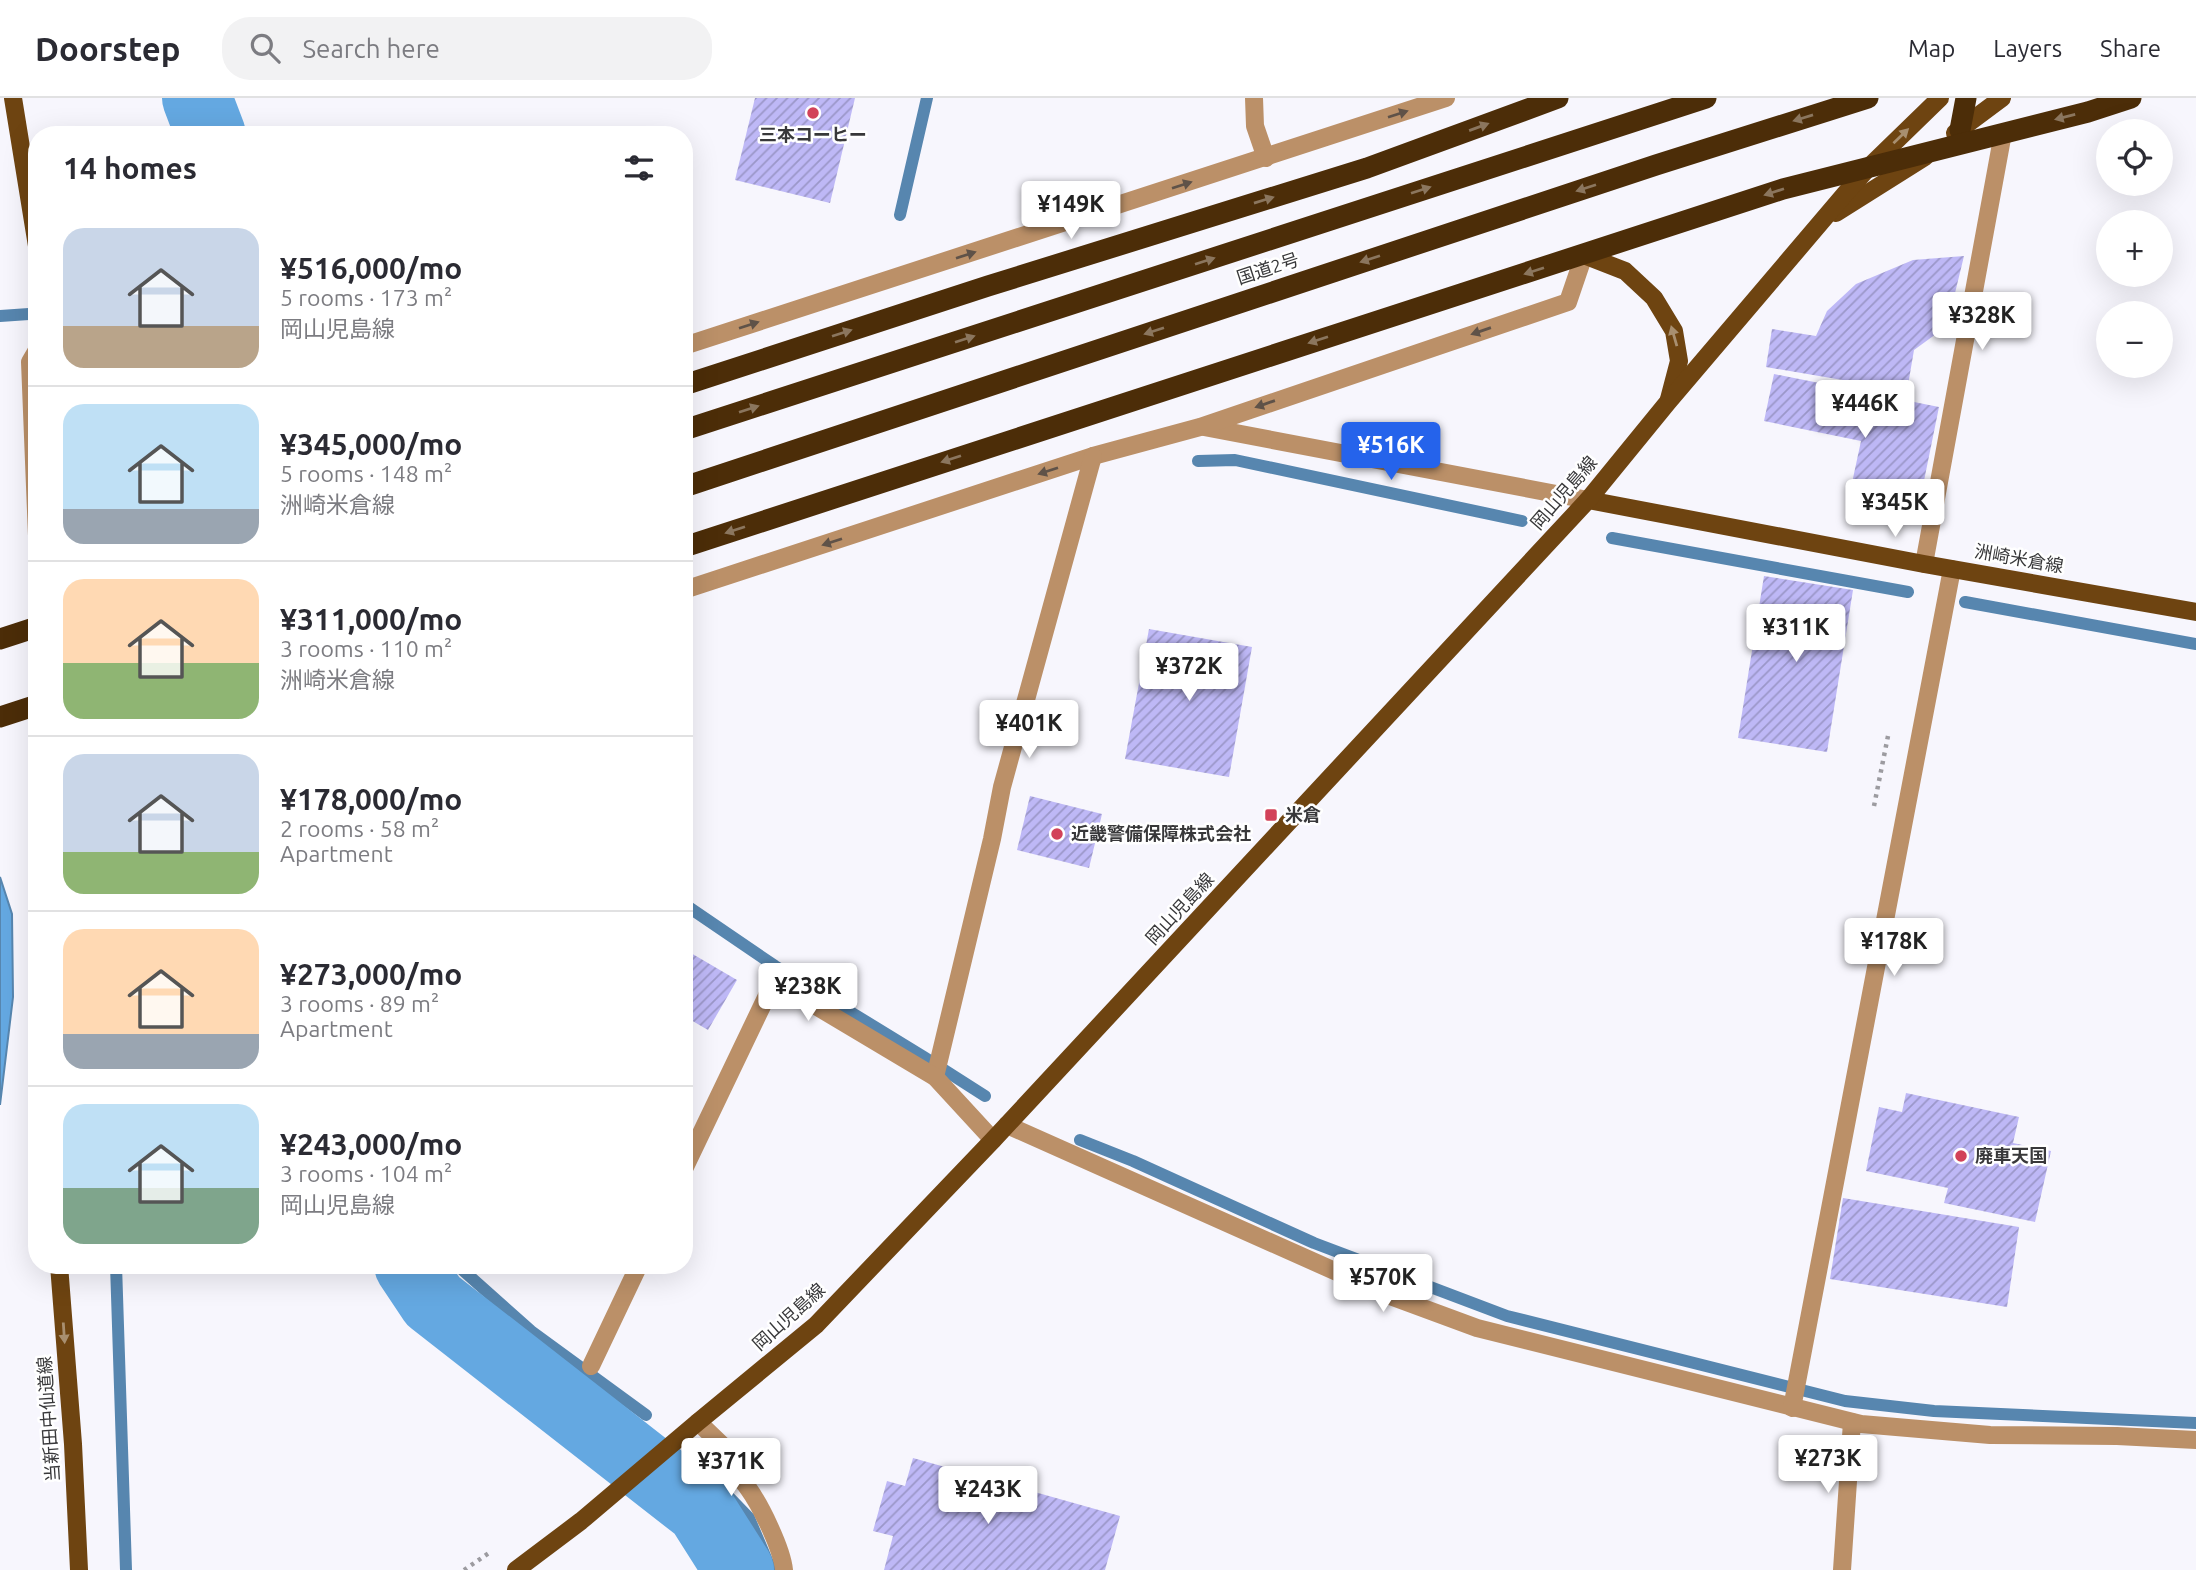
<!DOCTYPE html>
<meta charset="utf-8">
<style>
:root{--surface:#fff;--page:#f2f2f3;--text:#2b2b33;--muted:#7c7c81;--line:#e1e1e2;--accent:#2563eb}
body{margin:0;font-family:Ubuntu,"Noto Sans JP",sans-serif;background:var(--page);color:var(--text);height:100vh;display:flex;flex-direction:column;font-size:26px;white-space:nowrap}
*{box-sizing:border-box;margin:0}
p{font-size:23px;color:var(--muted)}
.icon{flex:none;width:38px;height:38px;fill:none;stroke:currentColor;stroke-width:2;stroke-linecap:round;stroke-linejoin:round}
.map{position:relative;flex:1;overflow:hidden}
.side{position:absolute;left:28px;top:28px;width:665px;height:1148px;display:flex;flex-direction:column;background:var(--surface);border-radius:28px;box-shadow:0 7px 28px #0002}
.side>*{flex:none}
.controls{position:absolute;left:2096px;top:21px;display:grid;gap:14px}
.controls a{display:grid;place-items:center;width:77px;height:77px;border-radius:50%;background:var(--surface);box-shadow:0 7px 28px #0002;font-size:35px}
.price{position:absolute;translate:-50% -60px;padding:0 16px;border-radius:7px;background:#fff;color:#222;font-size:23px;line-height:46px;filter:drop-shadow(0 2px 4px #0008)}
.price::after{content:'';position:absolute;left:50%;top:42px;width:21px;height:16px;margin-left:-10px;background:inherit;clip-path:polygon(0 0,100% 0,50% 100%)}
.price.active{background:var(--accent);color:#fff}
ul{padding:0;list-style:none}
li{display:flex;align-items:center;gap:21px;height:175px;padding:0 35px}
li+li{border-top:2px solid var(--line)}
li span{display:grid;place-items:center;flex:none;width:196px;height:140px;border-radius:21px;color:#555}
li>.icon{margin-inline-start:auto}
span .icon{width:84px;height:84px;fill:#fffc;stroke-width:1}
li b{font-size:30px}
h2{display:flex;justify-content:space-between;align-items:center;height:84px;padding:0 35px;font-size:30px}
header{display:flex;align-items:center;gap:42px;box-sizing:border-box;height:98px;padding:0 35px;background:var(--surface);border-bottom:2px solid var(--line)}
header strong{font-size:33px}
nav{display:flex;gap:38px;margin-inline-start:auto;font-size:24px}
.search{width:490px;height:63px;background:var(--page);display:flex;align-items:center;gap:18px;box-sizing:border-box;padding:0 24px;border-radius:28px;color:var(--muted);font-size:26px}
.map>svg:first-child{display:block}
</style>
<header>
<strong>Doorstep</strong>
<div class="search"><svg class="icon" aria-label="search" viewBox="0 0 24 24"><circle cx="10" cy="10" r="6"/><path d="M15 15l6 6"/></svg>Search here</div>
<nav><a>Map</a><a>Layers</a><a>Share</a></nav>
</header>
<div class="map">
<svg width="2196" height="1472" viewBox="0 0 2196 1472">
<defs>
<pattern id="building-hatch" width="6" height="6" patternUnits="userSpaceOnUse" patternTransform="scale(1.75)"><rect width="6" height="6" fill="#beb8f6"/><path d="M-1 1l2-2M0 6l6-6M5 7l2-2" fill="none" stroke="#9b97c8"/></pattern>
</defs>
<rect width="100%" height="100%" fill="#f7f6fd"/>
<!-- water -->
<polygon fill="#64a8e1" stroke="#5786af" stroke-width="2" points="0,779 12,816 13,899 0,1007"/>
<g fill="none" stroke-linecap="round" stroke-linejoin="round">
<!-- stream -->
<g stroke="#5786af" stroke-width="12">
<polyline points="900,117 927,0"/>
<polyline points="0,218 29,216"/>
<polyline points="1198,363 1235,362 1522,423"/>
<polyline points="1612,440 1908,494"/>
<polyline points="1965,504 2196,546"/>
<polyline points="684,806 775,868 924,959 985,998"/>
<polyline points="1080,1042 1133,1063 1314,1145 1507,1218 1845,1303 1934,1313 2196,1325"/>
<polyline points="116,1167 126,1472"/>
<polyline points="457,1167 531,1233 646,1317"/>
<polyline points="697,1366 749,1420 771,1472"/>
</g>
<!-- river -->
<g stroke="#64a8e1" stroke-width="70">
<polyline points="197,0 211,37"/>
<polyline points="409,1167 433,1203 701,1412 739,1472"/>
</g>
</g>
<!-- building -->
<g fill="url(#building-hatch)">
<polygon points="755,0 855,0 830,105 735,82"/>
<polygon points="1964,158 1947,228 1914,252 1907,293 1766,269 1772,231 1816,238 1827,213 1856,186 1913,162"/>
<polygon points="1774,276 1939,309 1915,427 1846,413 1861,343 1764,323"/>
<polygon points="1764,478 1853,492 1827,654 1738,640"/>
<polygon points="1149,531 1252,549 1229,679 1125,661"/>
<polygon points="1030,698 1102,716 1089,770 1017,752"/>
<polygon points="684,851 737,882 708,932 684,918"/>
<polygon points="1906,995 2019,1019 2013,1045 2051,1053 2035,1124 1944,1105 1948,1090 1866,1073 1879,1009 1902,1014"/>
<polygon points="1843,1100 2019,1129 2007,1209 1830,1181"/>
<polygon points="913,1360 1120,1418 1105,1472 884,1472 893,1438 873,1433 887,1383 905,1388"/>
</g>
<g fill="none" stroke-linecap="round" stroke-linejoin="round">
<!-- path -->
<g stroke="#9c9ba0" stroke-width="4.5" stroke-dasharray="3.5 5" stroke-linecap="butt">
<polyline points="1874,708 1888,638"/>
<polyline points="464,1472 492,1453"/>
</g>
<!-- minor -->
<g stroke="#bb9068" stroke-width="18">
<polyline points="1254,0 1255,28 1266,60"/>
<polyline points="684,248 1446,0"/>
<polyline points="37,252 30,264 37,438"/>
<polyline points="1204,329 1588,402"/>
<polyline points="1924,466 2003,35"/>
<polyline points="684,492 1093,358 1200,329 1568,204 1584,157"/>
<polyline points="935,979 992,741 1002,689 1093,358"/>
<polyline points="1007,1027 1393,1199 1477,1230 1861,1326 1990,1337 2117,1338 2196,1342"/>
<polyline points="684,1071 774,883 935,979 993,1042"/>
<polyline points="591,1268 639,1167"/>
<polyline points="1792,1310 1952,471"/>
<path d="M698,1324L723,1348L720,1362C729,1371 741,1380 748,1390C761,1408 782,1451 784,1472"/>
<polyline points="1842,1472 1852,1324"/>
</g>
<!-- major -->
<g stroke="#6e4411" stroke-width="18">
<polyline points="13,0 37,148"/>
<polyline points="1955,35 2002,0"/>
<polyline points="1836,115 1925,59"/>
<polyline points="1584,157 1625,173 1654,200 1674,233 1679,263 1669,301"/>
<polyline points="1588,402 1924,466 2196,514"/>
<polyline points="59,1167 73,1346 79,1472"/>
<polyline points="516,1472 581,1423 698,1324 816,1227 993,1042 1588,402 1668,304 1844,97 1869,69 1940,0"/>
</g>
<!-- highway -->
<g stroke="#4c2d08" stroke-width="21">
<polyline points="1960,32 1966,0"/>
<polyline points="684,287 988,188 1367,70 1558,0"/>
<polyline points="684,332 1706,0"/>
<polyline points="684,389 1656,67 1868,0"/>
<polyline points="684,449 1783,91 2088,14 2131,0"/>
<polyline points="0,541 37,529"/>
<polyline points="0,619 37,607"/>
</g>
</g>
<!-- one-way arrows -->
<defs><path id="oneway-solid" d="M-6-.8H1V-3.2L6.5 0L1 3.2V.8H-6Z" transform="scale(1.75)"/></defs>
<g fill="#5f5248">
<use href="#oneway-solid" transform="translate(1398 16) rotate(-18)"/>
<use href="#oneway-solid" transform="translate(1182 87) rotate(-18)"/>
<use href="#oneway-solid" transform="translate(966 157) rotate(-18)"/>
<use href="#oneway-solid" transform="translate(749 227) rotate(-18)"/>
<use href="#oneway-solid" transform="translate(1481 233) rotate(161)"/>
<use href="#oneway-solid" transform="translate(1265 306) rotate(161)"/>
<use href="#oneway-solid" transform="translate(1048 373) rotate(162)"/>
<use href="#oneway-solid" transform="translate(832 444) rotate(162)"/>
</g>
<g fill="#8b765e">
<use href="#oneway-solid" transform="translate(2065 19) rotate(166)"/>
<use href="#oneway-solid" transform="translate(1803 20) rotate(163)"/>
<use href="#oneway-solid" transform="translate(1479 29) rotate(-20)"/>
<use href="#oneway-solid" transform="translate(1586 90) rotate(162)"/>
<use href="#oneway-solid" transform="translate(1421 92) rotate(-18)"/>
<use href="#oneway-solid" transform="translate(1774 94) rotate(162)"/>
<use href="#oneway-solid" transform="translate(1264 102) rotate(-17)"/>
<use href="#oneway-solid" transform="translate(1370 161) rotate(162)"/>
<use href="#oneway-solid" transform="translate(1205 163) rotate(-18)"/>
<use href="#oneway-solid" transform="translate(1534 173) rotate(162)"/>
<use href="#oneway-solid" transform="translate(1154 233) rotate(162)"/>
<use href="#oneway-solid" transform="translate(842 235) rotate(-18)"/>
<use href="#oneway-solid" transform="translate(965 241) rotate(-18)"/>
<use href="#oneway-solid" transform="translate(1318 242) rotate(162)"/>
<use href="#oneway-solid" transform="translate(749 311) rotate(-18)"/>
<use href="#oneway-solid" transform="translate(951 361) rotate(162)"/>
<use href="#oneway-solid" transform="translate(735 432) rotate(162)"/>
</g>
<g fill="#a88f70">
<use href="#oneway-solid" transform="translate(1901 38) rotate(-44)"/>
<use href="#oneway-solid" transform="translate(1674 238) rotate(-106)"/>
<use href="#oneway-solid" transform="translate(64 1235) rotate(86)"/>
</g>
<!-- markers -->
<g fill="#d24259" stroke="#fff" stroke-width="2.5">
<circle cx="813" cy="15" r="7"/>
<rect x="1264" y="710" width="14" height="14" rx="3.5"/>
<circle cx="1057" cy="736" r="7"/>
<circle cx="1961" cy="1058" r="7"/>
</g>
<g text-anchor="middle" stroke-width="5" stroke-linejoin="round" paint-order="stroke">
<!-- poi labels -->
<g font-size="18" font-weight="bold" fill="#38383a" stroke="#fff" text-anchor="start">
<text x="813" y="43" text-anchor="middle">三本コーヒー</text>
<text x="1285" y="723">米倉</text>
<text x="1071" y="742">近畿警備保障株式会社</text>
<text x="1975" y="1064">廃車天国</text>
</g>
<!-- street labels -->
<g font-size="18" fill="#38383a" stroke="#fff">
<text transform="translate(1268 171) rotate(-18)" y="6">国道2号</text>
<text transform="translate(1564 395) rotate(-49)" y="6">岡山児島線</text>
<text transform="translate(2019 461) rotate(10)" y="6">洲崎米倉線</text>
<text transform="translate(1180 811) rotate(-47)" y="6">岡山児島線</text>
<text transform="translate(789 1219) rotate(-42)" y="6">岡山児島線</text>
<text transform="translate(49 1321) rotate(-94)" y="6">当新田中仙道線</text>
</g>
</g>
</svg>
<div class="controls">
<a><svg class="icon" aria-label="locate" viewBox="0 0 24 24"><circle cx="12" cy="12" r="6"/><path d="M12 2v4M12 18v4M2 12h4M18 12h4"/></svg></a>
<a>+</a>
<a>−</a>
</div>
<b class="price" style="left:1071px;top:143px">¥149K</b>
<b class="price" style="left:1982px;top:254px">¥328K</b>
<b class="price" style="left:1865px;top:342px">¥446K</b>
<b class="price active" style="left:1391px;top:384px">¥516K</b>
<b class="price" style="left:1895px;top:441px">¥345K</b>
<b class="price" style="left:1796px;top:566px">¥311K</b>
<b class="price" style="left:1189px;top:605px">¥372K</b>
<b class="price" style="left:1029px;top:662px">¥401K</b>
<b class="price" style="left:1894px;top:880px">¥178K</b>
<b class="price" style="left:808px;top:925px">¥238K</b>
<b class="price" style="left:1383px;top:1216px">¥570K</b>
<b class="price" style="left:1828px;top:1397px">¥273K</b>
<b class="price" style="left:731px;top:1400px">¥371K</b>
<b class="price" style="left:988px;top:1428px">¥243K</b>
<section class="side">
<h2>14 homes<svg class="icon" aria-label="filters" viewBox="0 0 24 24"><path d="M4 7h16M4 17h16"/><circle cx="9" cy="7" r="2"/><circle cx="15" cy="17" r="2"/></svg></h2>
<ul>
<li><span style="background:linear-gradient(#c9d6e8 70%,#b9a48a 0)"><svg class="icon" aria-label="home" viewBox="0 0 24 24"><path d="M3 11l9-7 9 7M6 9v11h12V9"/></svg></span><div><b>¥516,000/mo</b><p>5 rooms · 173 m²</p><p>岡山児島線</p></div></li>
<li><span style="background:linear-gradient(#bfe0f5 75%,#9aa5b1 0)"><svg class="icon" aria-label="home" viewBox="0 0 24 24"><path d="M3 11l9-7 9 7M6 9v11h12V9"/></svg></span><div><b>¥345,000/mo</b><p>5 rooms · 148 m²</p><p>洲崎米倉線</p></div></li>
<li><span style="background:linear-gradient(#ffd9b3 60%,#8fb573 0)"><svg class="icon" aria-label="home" viewBox="0 0 24 24"><path d="M3 11l9-7 9 7M6 9v11h12V9"/></svg></span><div><b>¥311,000/mo</b><p>3 rooms · 110 m²</p><p>洲崎米倉線</p></div></li>
<li><span style="background:linear-gradient(#c9d6e8 70%,#8fb573 0)"><svg class="icon" aria-label="home" viewBox="0 0 24 24"><path d="M3 11l9-7 9 7M6 9v11h12V9"/></svg></span><div><b>¥178,000/mo</b><p>2 rooms · 58 m²</p><p>Apartment</p></div></li>
<li><span style="background:linear-gradient(#ffd9b3 75%,#9aa5b1 0)"><svg class="icon" aria-label="home" viewBox="0 0 24 24"><path d="M3 11l9-7 9 7M6 9v11h12V9"/></svg></span><div><b>¥273,000/mo</b><p>3 rooms · 89 m²</p><p>Apartment</p></div></li>
<li><span style="background:linear-gradient(#bfe0f5 60%,#7fa58c 0)"><svg class="icon" aria-label="home" viewBox="0 0 24 24"><path d="M3 11l9-7 9 7M6 9v11h12V9"/></svg></span><div><b>¥243,000/mo</b><p>3 rooms · 104 m²</p><p>岡山児島線</p></div></li>
</ul>
</section>
</div>
